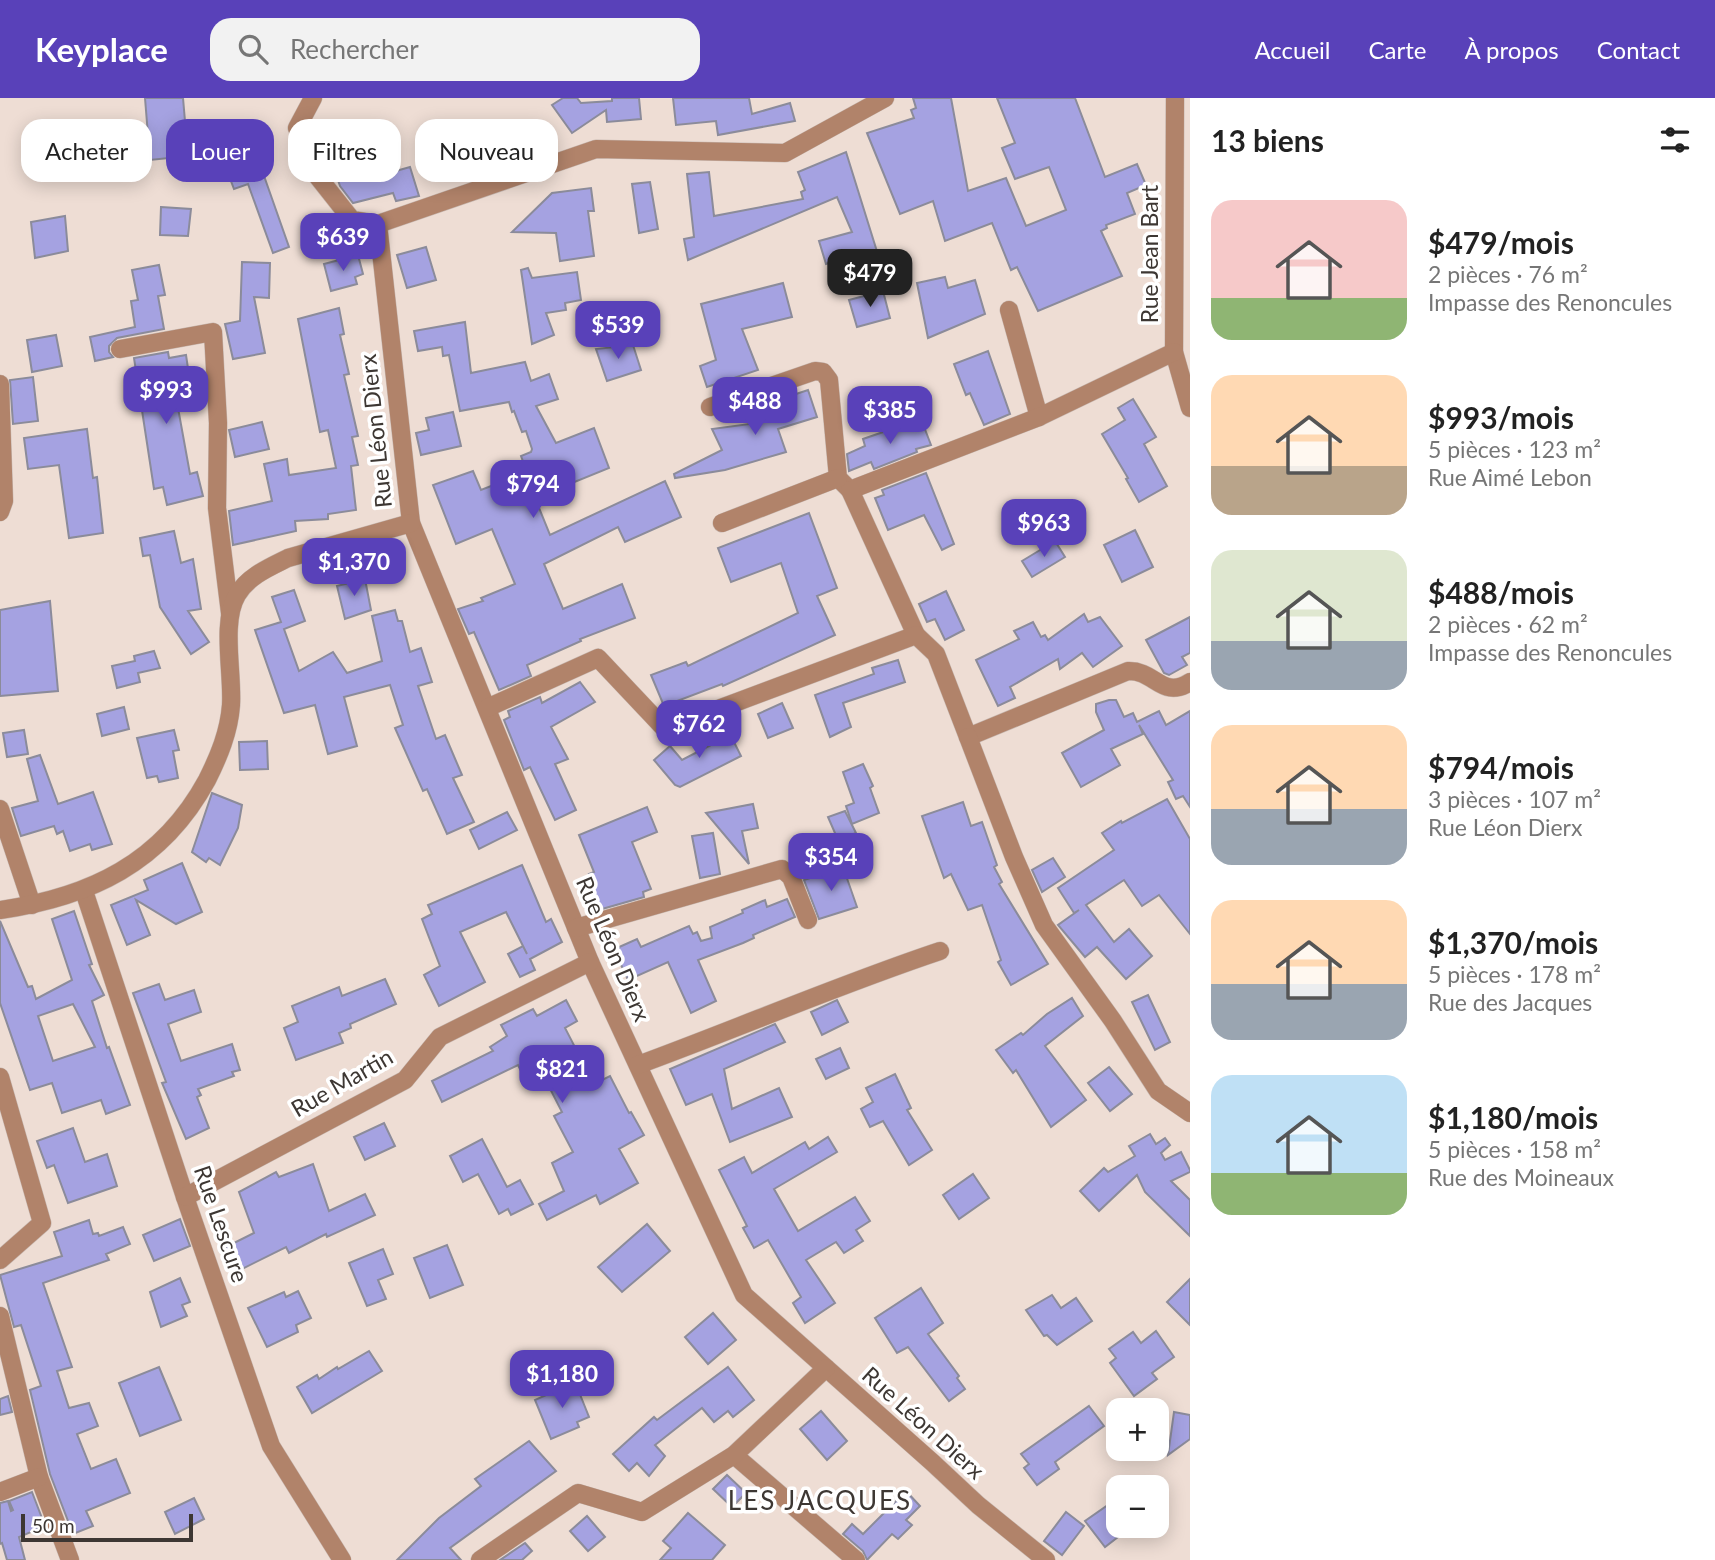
<!DOCTYPE html>
<html lang="fr">
<meta charset="utf-8">
<style>
:root{--surface:#fff;--page:#f2f2f2;--text:#222;--muted:#767676;--accent:#5941b9}
body{margin:0;font-family:Lato,sans-serif;background:var(--page);color:var(--text);height:100vh;display:flex;flex-direction:column;font-size:26px;white-space:nowrap}
*{box-sizing:border-box;margin:0}
p{font-size:23px;color:var(--muted)}
.icon{flex:none;width:38px;height:38px;fill:none;stroke:currentColor;stroke-width:2;stroke-linecap:round;stroke-linejoin:round}
.map{position:relative;flex:1;overflow:hidden}
.drawer{display:flex;flex-direction:column;background:var(--surface);width:525px}
.drawer>*{flex:none}
.hud{position:absolute;left:21px;top:21px;width:665px;height:63px;display:flex;gap:14px}
.controls{position:absolute;left:1106px;top:1300px;display:grid;gap:14px}
.controls a{display:grid;place-items:center;width:63px;height:63px;border-radius:14px;background:var(--surface);box-shadow:0 4px 18px #0003;font-size:35px}
.scale{position:absolute;left:21px;bottom:18px;width:172px;box-sizing:border-box;padding-left:7px;border:4px solid #3d3733;border-top:0;font-size:19px;line-height:24px;white-space:nowrap;color:#3d3733;-webkit-text-stroke:5px #fff;paint-order:stroke}
.price{position:absolute;translate:-50% -60px;padding:0 16px;border-radius:14px;background:var(--accent);color:#fff;font-size:23px;line-height:46px;filter:drop-shadow(0 2px 4px #0008)}
.price::after{content:'';position:absolute;left:50%;top:42px;width:21px;height:16px;margin-left:-10px;background:inherit;clip-path:polygon(0 0,100% 0,50% 100%)}
.price.active{background:#222;color:#fff}
ul{padding:0;list-style:none}
li{display:flex;align-items:center;gap:21px;height:175px;padding:0 21px}
li span{display:grid;place-items:center;flex:none;width:196px;height:140px;border-radius:21px;color:#555}
li>.icon{margin-inline-start:auto}
span .icon{width:84px;height:84px;fill:#fffc;stroke-width:1}
li b{font-size:30px}
h2{display:flex;justify-content:space-between;align-items:center;height:84px;padding:0 21px;font-size:30px}
.chip{padding:0 24px;border-radius:21px;background:var(--surface);box-shadow:0 4px 18px #0003;font-size:24px;line-height:63px}
.chip.active{background:var(--accent);color:#fff}
header{display:flex;align-items:center;gap:42px;box-sizing:border-box;height:98px;padding:0 35px;background:var(--accent);color:#fff}
header strong{font-size:33px}
nav{display:flex;gap:38px;margin-inline-start:auto;font-size:24px}
.search{width:490px;height:63px;background:var(--page);display:flex;align-items:center;gap:18px;box-sizing:border-box;padding:0 24px;border-radius:21px;color:var(--muted);font-size:26px}
main{display:flex;flex:1;min-height:0}
.map>svg:first-child{display:block}
</style>
<header>
<strong>Keyplace</strong>
<div class="search"><svg class="icon" aria-label="search" viewBox="0 0 24 24"><circle cx="10" cy="10" r="6"/><path d="M15 15l6 6"/></svg>Rechercher</div>
<nav><a>Accueil</a><a>Carte</a><a>À propos</a><a>Contact</a></nav>
</header>
<main>
<div class="map">
<svg width="1190" height="1462" viewBox="0 0 1190 1462">
<rect width="100%" height="100%" fill="#eeddd4"/>
<!-- building -->
<g fill="#a5a2e1" stroke="#8b8b9a" stroke-width="2" fill-rule="evenodd">
<polygon points="145,0 183,0 188,58 150,62"/>
<polygon points="563,0 577,0 581,5 612,3 612,0 639,0 641,21 607,24 606,12 572,35 552,7"/>
<polygon points="673,0 749,0 752,16 790,5 795,23 718,37 716,23 676,27"/>
<polygon points="913,0 951,0 968,93 1006,80 1026,128 1066,112 1049,69 1015,81 1002,50 1015,45 997,0 1075,0 1105,79 1137,66 1146,87 1127,95 1135,116 1106,127 1107,130 1101,133 1122,178 1038,213 1017,169 1011,172 992,125 945,143 933,103 900,116 867,35 914,20 911,12 916,10"/>
<polygon points="459,28 465,48 445,53 440,34"/>
<polygon points="846,54 884,176 871,181 861,155 826,166 819,143 852,134 837,99 688,162 684,141 694,139 687,76 709,74 714,118 803,101 801,94 805,92 798,74"/>
<polygon points="337,55 340,66 359,62 364,82 410,69 419,98 396,103 393,95 353,105 340,88 336,76 331,77 328,73 322,59"/>
<polygon points="257,58 289,149 273,155 248,86 234,91 226,70"/>
<polygon points="650,84 658,131 639,135 632,86"/>
<polygon points="591,90 594,113 588,113 594,158 560,163 556,135 512,134 552,95"/>
<polygon points="161,109 191,111 188,138 160,137"/>
<polygon points="65,118 68,153 35,160 31,124"/>
<polygon points="426,149 436,182 407,190 397,157"/>
<polygon points="358,157 363,176 355,179 357,186 331,193 324,166"/>
<polygon points="242,164 270,165 269,200 254,199 265,255 233,261 225,226 240,223"/>
<polygon points="159,167 165,197 158,198 164,231 117,240 109,248 109,254 113,259 95,263 90,239 135,229 131,203 138,202 132,172"/>
<polygon points="528,170 532,180 577,174 581,202 565,205 566,212 546,215 554,237 532,246 521,172"/>
<polygon points="945,179 948,190 975,182 985,216 928,240 917,185"/>
<polygon points="783,185 792,219 742,231 758,272 707,289 700,268 716,262 701,206"/>
<polygon points="883,193 890,220 857,229 849,202"/>
<polygon points="339,210 344,236 340,237 349,276 344,277 358,338 352,339 358,367 351,368 356,412 328,416 328,421 295,423 296,433 233,447 229,413 272,403 264,366 287,361 289,377 336,370 328,332 320,334 298,221"/>
<polygon points="465,224 471,275 525,264 531,283 549,276 558,301 536,308 556,345 594,330 609,370 535,400 550,437 665,383 681,419 625,444 618,429 544,466 563,511 622,486 635,520 580,541 581,543 527,567 531,578 499,592 474,534 469,536 458,511 483,503 481,500 515,486 492,431 456,446 433,387 473,373 481,392 527,374 521,358 531,354 532,351 526,333 522,334 514,313 512,314 509,304 460,313 449,257 443,258 442,249 418,253 414,233"/>
<polygon points="56,237 62,268 32,274 27,242"/>
<polygon points="633,247 641,272 607,283 596,251"/>
<polygon points="988,253 1010,316 984,327 970,295 966,297 954,266"/>
<polygon points="168,254 169,260 186,257 189,277 178,279 179,287 174,288 190,376 197,374 203,398 167,407 163,389 154,391 134,260"/>
<polygon points="33,279 38,323 13,326 10,282"/>
<polygon points="808,292 817,319 778,331 786,354 725,372 675,380 674,376 722,352 712,331 750,326 747,317 788,304 787,299"/>
<polygon points="1133,301 1156,339 1144,346 1167,388 1139,404 1126,381 1128,380 1102,336 1125,322 1118,310"/>
<polygon points="453,314 461,348 421,357 416,335 429,332 426,320"/>
<polygon points="921,321 931,347 916,351 917,354 874,371 871,364 849,373 847,356 865,348 863,341"/>
<polygon points="262,324 269,351 235,359 229,332"/>
<polygon points="87,331 93,380 97,379 103,435 69,440 59,367 28,371 24,340"/>
<polygon points="926,375 954,446 942,452 924,417 888,432 875,400 884,397 882,392"/>
<polygon points="809,415 837,490 817,498 835,537 723,588 722,586 664,608 651,577 686,564 688,568 798,515 781,465 731,484 718,450"/>
<polygon points="1135,432 1153,469 1122,484 1104,447"/>
<polygon points="174,433 181,465 193,461 201,511 188,513 209,544 191,556 160,509 150,457 143,458 140,440"/>
<polygon points="1055,443 1065,459 1032,479 1022,463"/>
<polygon points="365,481 371,512 345,521 337,488"/>
<polygon points="294,492 305,523 284,531 299,573 333,554 347,575 382,563 372,518 395,512 398,523 402,523 410,554 421,550 432,584 418,588 436,641 445,637 453,656 462,677 453,680 474,724 447,736 427,691 423,693 395,630 403,627 390,587 344,599 357,648 328,656 315,607 284,615 255,532 281,524 272,499"/>
<polygon points="946,493 964,532 945,542 935,521 927,524 919,506"/>
<polygon points="50,503 58,593 0,598 0,512"/>
<polygon points="1084,516 1088,524 1100,519 1122,548 1093,569 1082,555 1060,571 1058,561 1010,589 1015,600 998,608 976,562 1019,541 1014,533 1033,524 1041,539 1045,537 1048,542"/>
<polygon points="1190,519 1190,555 1182,559 1187,567 1169,577 1164,575 1146,542"/>
<polygon points="154,553 160,570 138,575 140,584 117,590 112,568 135,563 134,558"/>
<polygon points="898,562 905,584 843,605 851,629 830,639 815,597 874,576 872,570"/>
<polygon points="580,584 595,604 551,629 568,661 555,666 576,712 555,722 530,669 524,672 504,622 510,619 508,613 540,599 542,605"/>
<polygon points="1109,602 1116,602 1124,619 1133,615 1137,624 1159,613 1166,627 1190,613 1190,709 1183,698 1176,701 1168,684 1173,682 1139,627 1143,636 1111,651 1120,667 1081,689 1062,655 1104,632 1096,614 1096,606"/>
<polygon points="782,605 793,630 768,640 758,616"/>
<polygon points="124,609 129,631 102,638 97,616"/>
<polygon points="24,632 28,656 7,659 3,635"/>
<polygon points="174,632 179,652 173,653 178,680 159,684 157,678 147,680 137,640"/>
<polygon points="728,632 741,658 680,689 675,687 654,662 670,648 682,662 711,647 708,641"/>
<polygon points="267,643 268,671 240,672 239,644"/>
<polygon points="40,657 58,706 93,694 112,746 92,752 90,746 70,753 63,733 57,736 54,728 21,738 12,710 38,703 27,661"/>
<polygon points="863,666 873,688 870,690 879,715 852,726 846,708 854,705 843,674"/>
<polygon points="212,695 242,707 238,730 220,767 209,760 206,764 192,754"/>
<polygon points="1167,701 1190,741 1190,836 1159,797 1142,808 1124,782 1086,807 1114,844 1129,831 1152,858 1126,881 1097,849 1085,859 1058,827 1079,812 1074,815 1058,790 1114,752 1102,735 1121,723 1122,725"/>
<polygon points="963,704 971,728 982,724 997,767 994,769 1002,784 999,786 1048,866 1011,887 998,864 1001,862 982,807 968,812 951,776 944,780 922,718"/>
<polygon points="753,706 758,730 742,733 749,766 706,715"/>
<polygon points="647,709 657,734 632,744 651,791 643,794 644,799 602,811 599,806 593,808 584,786 593,784 589,776 594,774 579,737"/>
<polygon points="845,713 856,735 838,742 828,719"/>
<polygon points="507,714 517,732 479,751 470,732"/>
<polygon points="713,735 720,776 700,780 692,738"/>
<polygon points="1053,760 1065,779 1042,794 1032,772"/>
<polygon points="182,765 202,814 176,826 136,802 150,837 127,847 111,807 148,792 144,782"/>
<polygon points="522,767 546,824 551,821 562,844 530,861 535,872 520,879 508,856 523,848 527,856 506,814 460,834 485,884 439,908 424,877 440,868 422,821 432,816 428,807"/>
<polygon points="843,769 857,809 819,821 804,782"/>
<polygon points="787,801 795,819 753,837 754,840 743,845 698,862 716,903 691,915 668,864 628,882 617,858 617,850 637,841 641,849 689,828 693,836 697,834 701,843 712,840 710,829 743,815 742,812 765,802 767,809"/>
<path d="M74,813L92,866L89,867L104,897L92,903L107,950L109,949L130,1007L106,1016L101,1002L62,1015L52,985L30,992L0,905V823L28,889L32,888L36,901L72,882L52,821ZM73,906L95,949L53,963L38,918Z"/>
<polygon points="385,881 396,906 350,926 351,930 339,935 343,945 296,962 284,930 298,924 292,908 339,889 342,898"/>
<polygon points="159,886 165,902 194,892 201,914 168,926 181,963 232,946 240,972 232,974 234,978 198,991 201,997 197,999 209,1030 186,1041 162,985 166,984 133,895"/>
<polygon points="1148,897 1170,944 1155,952 1132,904"/>
<polygon points="1072,900 1083,918 1045,948 1086,1002 1051,1029 1016,972 1013,975 996,952 1021,935 1023,937 1047,916"/>
<polygon points="566,902 577,923 565,930 594,986 610,978 629,1015 631,1014 644,1037 619,1051 638,1085 600,1106 596,1097 547,1122 539,1106 564,1093 552,1065 573,1054 554,1018 562,1014 543,977 527,985 518,967 442,1004 432,983 493,953 490,949 507,938 501,927 533,911 537,918"/>
<polygon points="837,902 848,924 822,937 811,914"/>
<polygon points="775,926 785,944 724,971 732,1011 779,990 792,1019 730,1044 712,996 686,1007 670,971"/>
<polygon points="840,950 849,970 826,981 816,961"/>
<polygon points="1109,969 1132,996 1110,1013 1088,985"/>
<polygon points="895,976 911,1010 907,1012 932,1052 909,1067 883,1023 870,1029 861,1011 873,1004 866,990"/>
<polygon points="384,1025 395,1048 365,1062 354,1039"/>
<polygon points="73,1030 85,1064 107,1056 117,1088 68,1105 54,1067 47,1070 37,1043"/>
<polygon points="1150,1036 1156,1046 1165,1040 1170,1047 1161,1055 1165,1062 1181,1054 1190,1072 1190,1074 1171,1083 1190,1102 1190,1138 1145,1094 1137,1077 1099,1113 1080,1093 1104,1070 1108,1074 1135,1058 1129,1048"/>
<polygon points="828,1039 837,1054 774,1091 798,1133 855,1099 870,1123 856,1132 863,1143 844,1155 836,1144 806,1162 835,1205 805,1225 793,1205 801,1199 768,1142 754,1150 743,1130 747,1128 719,1072 744,1059 752,1075 805,1044 809,1051"/>
<polygon points="482,1041 507,1089 520,1082 533,1106 511,1117 508,1111 499,1116 478,1076 463,1084 450,1058"/>
<polygon points="313,1066 329,1113 365,1096 375,1117 327,1139 326,1136 289,1155 286,1149 232,1176 220,1152 254,1135 239,1094 276,1074 279,1079"/>
<polygon points="973,1076 989,1100 959,1121 943,1097"/>
<polygon points="180,1121 190,1148 154,1163 143,1137"/>
<polygon points="89,1122 93,1136 98,1135 99,1138 123,1129 130,1146 106,1156 109,1162 43,1185 72,1269 57,1273 69,1310 89,1305 98,1328 77,1336 91,1371 116,1361 130,1395 86,1413 93,1428 73,1436 50,1376 30,1292 41,1288 21,1227 14,1229 0,1177 62,1158 54,1134"/>
<polygon points="647,1126 670,1153 622,1194 598,1169"/>
<polygon points="447,1147 463,1187 430,1200 414,1160"/>
<polygon points="383,1151 393,1176 378,1182 386,1201 367,1208 349,1165"/>
<polygon points="180,1180 190,1204 182,1207 187,1218 161,1229 150,1194"/>
<polygon points="1190,1181 1190,1227 1167,1204"/>
<polygon points="921,1190 943,1225 928,1236 959,1278 957,1280 965,1291 949,1303 908,1249 897,1255 875,1220"/>
<polygon points="298,1193 311,1220 296,1227 298,1234 267,1249 248,1210 284,1194 286,1199"/>
<polygon points="1052,1197 1061,1210 1076,1200 1092,1223 1057,1247 1047,1237 1044,1238 1026,1212"/>
<polygon points="713,1215 736,1242 708,1266 685,1239"/>
<polygon points="1156,1233 1174,1259 1152,1275 1157,1281 1134,1298 1110,1265 1116,1260 1109,1251 1133,1234 1141,1245"/>
<polygon points="369,1253 382,1273 312,1315 297,1289 317,1277 319,1281 337,1269 338,1271"/>
<polygon points="159,1269 181,1322 140,1338 119,1285"/>
<polygon points="728,1269 754,1302 733,1319 728,1313 714,1324 702,1310 655,1347 665,1358 649,1378 637,1365 629,1373 613,1356 654,1319 657,1322"/>
<polygon points="575,1284 589,1319 577,1324 579,1329 551,1341 535,1302"/>
<polygon points="8,1298 12,1314 0,1317 0,1301"/>
<polygon points="1089,1308 1104,1328 1055,1364 1059,1371 1037,1387 1024,1370 1029,1366 1021,1356"/>
<polygon points="821,1313 847,1343 827,1362 800,1331"/>
<polygon points="1174,1314 1190,1317 1190,1341 1168,1357"/>
<polygon points="529,1343 556,1373 450,1450 461,1462 397,1462 439,1420 481,1388 475,1381"/>
<polygon points="727,1377 746,1395 732,1409 713,1391"/>
<polygon points="906,1393 920,1408 906,1422 912,1427 898,1441 892,1436 867,1462 863,1453 843,1436 852,1426 863,1436"/>
<polygon points="32,1394 45,1428 19,1439 25,1462 7,1462 2,1445 0,1446 0,1405 8,1403 11,1413 13,1412 9,1403"/>
<polygon points="194,1400 204,1421 175,1436 165,1414"/>
<polygon points="1118,1400 1118,1439 1105,1449 1085,1423"/>
<polygon points="1066,1414 1084,1428 1062,1457 1044,1443"/>
<polygon points="688,1415 725,1447 712,1462 660,1462 671,1450 663,1443"/>
<polygon points="587,1418 605,1439 588,1453 570,1433"/>
<polygon points="525,1445 532,1453 522,1462 500,1462"/>
</g>
<g fill="none" stroke-linecap="round" stroke-linejoin="round">
<!-- minor casing -->
<g stroke="#c7b8b1" stroke-width="19">
<g id="minor">
<polyline points="313,0 297,30 318,79 352,122 378,126 596,51 785,55 885,0"/>
<polyline points="1175,0 1174,254 1190,310"/>
<polyline points="378,126 411,425 590,864 744,1197 933,1365 978,1407 1046,1462"/>
<polyline points="1009,212 1039,319"/>
<polyline points="120,251 213,234 218,325 217,410 230,515"/>
<polyline points="0,286 4,403 0,414"/>
<polyline points="710,309 815,273 823,274 829,282 838,380 850,392 1039,319 1174,254"/>
<polyline points="850,392 916,537"/>
<polyline points="722,425 838,380"/>
<path d="M487,610L598,560L665,631L916,537L936,556L968,639L1128,573C1155,572 1162,602 1190,584"/>
<polyline points="968,639 1014,759 1044,827 1113,923 1158,993 1190,1015"/>
<polyline points="0,711 32,807"/>
<polyline points="84,793 185,1099 271,1348 342,1462"/>
<path d="M0,812C90,799 162,765 207,682C219,658 229,634 231,607C233,575 221,524 237,497C248,478 270,469 288,460L411,425"/>
<polyline points="576,830 782,771 791,779 808,822"/>
<path d="M638,967C739,930 838,887 940,853"/>
<polyline points="0,979 42,1125 0,1162"/>
<polyline points="185,1099 405,982 440,939 590,864"/>
<polyline points="0,1218 39,1379 70,1462"/>
<polyline points="734,1357 856,1462"/>
<polyline points="0,1394 39,1379"/>
<polyline points="480,1462 578,1395 642,1414 734,1357 826,1270"/>
</g>
</g>
<!-- minor -->
<use href="#minor" stroke="#b1836a" stroke-width="18"/>
</g>
<g text-anchor="middle" stroke-width="7" stroke-linejoin="round" paint-order="stroke">
<!-- street labels -->
<g font-size="23" fill="#3d3733" stroke="#fff">
<text transform="translate(1150 156) rotate(-90)" y="8">Rue Jean Bart</text>
<text transform="translate(376 333) rotate(-96)" y="8">Rue Léon Dierx</text>
<text transform="translate(613 851) rotate(67)" y="8">Rue Léon Dierx</text>
<text transform="translate(342 985) rotate(-30)" y="8">Rue Martin</text>
<text transform="translate(221 1126) rotate(71)" y="8">Rue Lescure</text>
<text transform="translate(923 1325) rotate(42)" y="8">Rue Léon Dierx</text>
</g>
<!-- quarter labels -->
<g font-size="26" letter-spacing="2" fill="#3d3733" stroke="#fff">
<text x="820" y="1412">LES JACQUES</text>
</g>
</g>
</svg>
<div class="controls">
<a>+</a>
<a>−</a>
</div>
<div class="scale">50 m</div>
<b class="price" style="left:343px;top:175px">$639</b>
<b class="price active" style="left:870px;top:211px">$479</b>
<b class="price" style="left:618px;top:263px">$539</b>
<b class="price" style="left:166px;top:328px">$993</b>
<b class="price" style="left:755px;top:339px">$488</b>
<b class="price" style="left:890px;top:348px">$385</b>
<b class="price" style="left:533px;top:422px">$794</b>
<b class="price" style="left:1044px;top:461px">$963</b>
<b class="price" style="left:354px;top:500px">$1,370</b>
<b class="price" style="left:699px;top:662px">$762</b>
<b class="price" style="left:831px;top:795px">$354</b>
<b class="price" style="left:562px;top:1007px">$821</b>
<b class="price" style="left:562px;top:1312px">$1,180</b>
<div class="hud">
<a class="chip">Acheter</a>
<a class="chip active">Louer</a>
<a class="chip">Filtres</a>
<a class="chip">Nouveau</a>
</div>
</div>
<section class="drawer">
<h2>13 biens<svg class="icon" aria-label="filters" viewBox="0 0 24 24"><path d="M4 7h16M4 17h16"/><circle cx="9" cy="7" r="2"/><circle cx="15" cy="17" r="2"/></svg></h2>
<ul>
<li><span style="background:linear-gradient(#f6c9c9 70%,#8fb573 0)"><svg class="icon" aria-label="home" viewBox="0 0 24 24"><path d="M3 11l9-7 9 7M6 9v11h12V9"/></svg></span><div><b>$479/mois</b><p>2 pièces · 76 m²</p><p>Impasse des Renoncules</p></div></li>
<li><span style="background:linear-gradient(#ffd9b3 65%,#b9a48a 0)"><svg class="icon" aria-label="home" viewBox="0 0 24 24"><path d="M3 11l9-7 9 7M6 9v11h12V9"/></svg></span><div><b>$993/mois</b><p>5 pièces · 123 m²</p><p>Rue Aimé Lebon</p></div></li>
<li><span style="background:linear-gradient(#dfe7d0 65%,#9aa5b1 0)"><svg class="icon" aria-label="home" viewBox="0 0 24 24"><path d="M3 11l9-7 9 7M6 9v11h12V9"/></svg></span><div><b>$488/mois</b><p>2 pièces · 62 m²</p><p>Impasse des Renoncules</p></div></li>
<li><span style="background:linear-gradient(#ffd9b3 60%,#9aa5b1 0)"><svg class="icon" aria-label="home" viewBox="0 0 24 24"><path d="M3 11l9-7 9 7M6 9v11h12V9"/></svg></span><div><b>$794/mois</b><p>3 pièces · 107 m²</p><p>Rue Léon Dierx</p></div></li>
<li><span style="background:linear-gradient(#ffd9b3 60%,#9aa5b1 0)"><svg class="icon" aria-label="home" viewBox="0 0 24 24"><path d="M3 11l9-7 9 7M6 9v11h12V9"/></svg></span><div><b>$1,370/mois</b><p>5 pièces · 178 m²</p><p>Rue des Jacques</p></div></li>
<li><span style="background:linear-gradient(#bfe0f5 70%,#8fb573 0)"><svg class="icon" aria-label="home" viewBox="0 0 24 24"><path d="M3 11l9-7 9 7M6 9v11h12V9"/></svg></span><div><b>$1,180/mois</b><p>5 pièces · 158 m²</p><p>Rue des Moineaux</p></div></li>
</ul>
</section>
</main>
